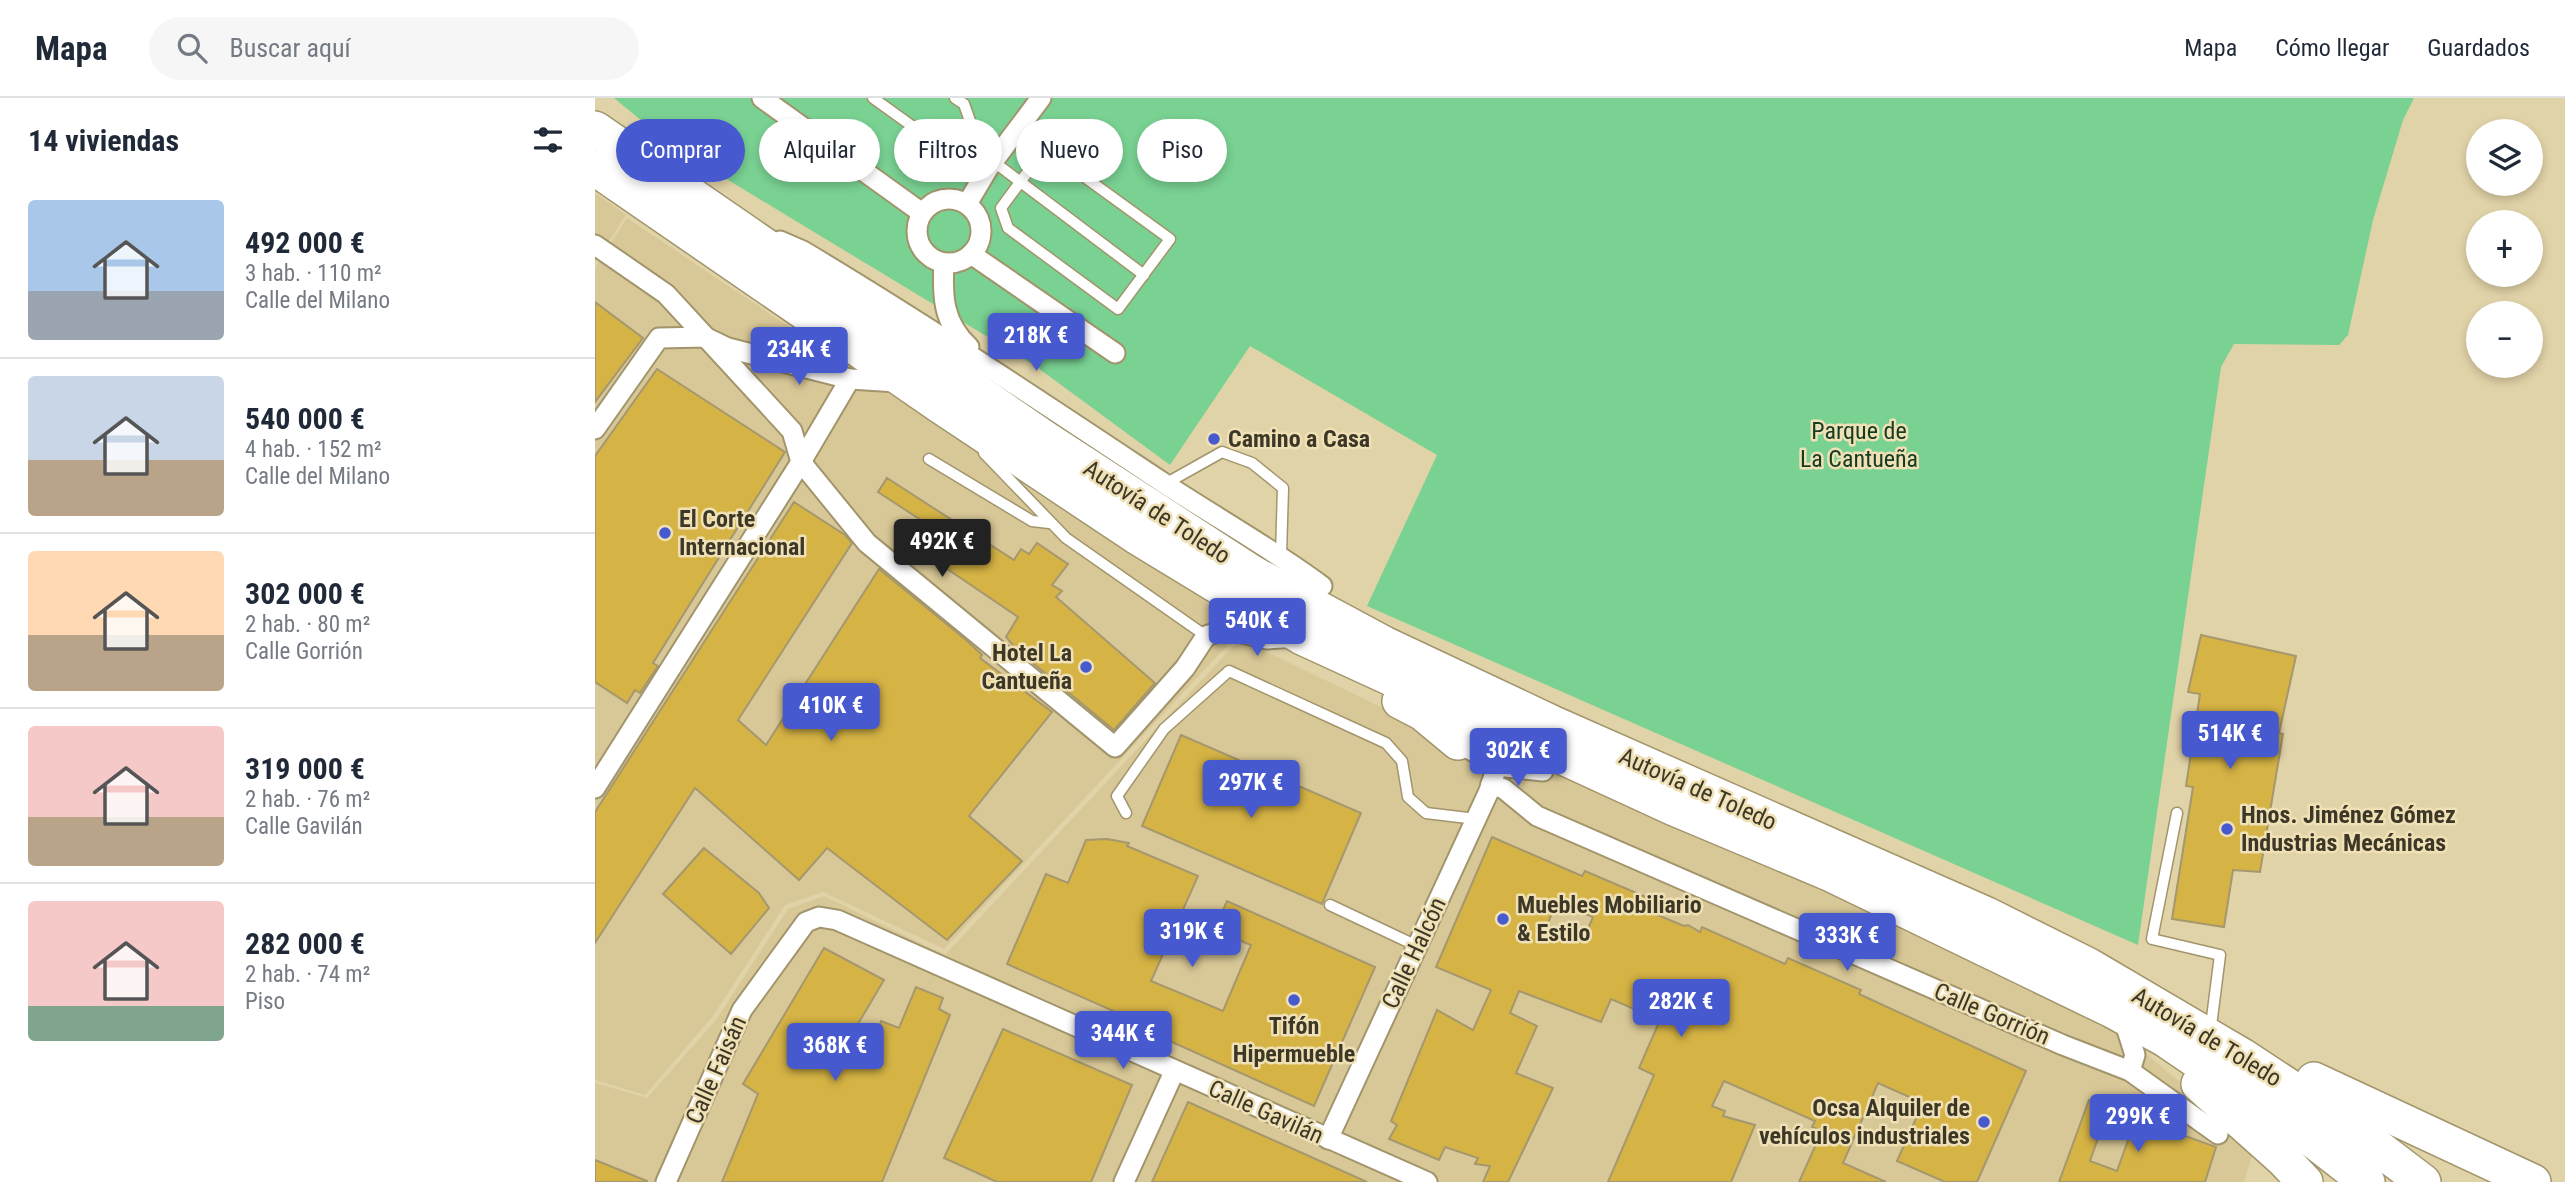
<!DOCTYPE html>
<html lang="es">
<meta charset="utf-8">
<style>
:root{--surface:#fff;--page:#f6f6f7;--text:#1f2937;--muted:#747a83;--line:#e0e1e3;--accent:#4759ce}
body{margin:0;font-family:"Roboto Condensed",sans-serif;background:var(--page);color:var(--text);height:100vh;display:flex;flex-direction:column;font-size:26px;white-space:nowrap}
*{box-sizing:border-box;margin:0}
p{font-size:23px;color:var(--muted)}
.icon{flex:none;width:38px;height:38px;fill:none;stroke:currentColor;stroke-width:2;stroke-linecap:round;stroke-linejoin:round}
.map{position:relative;flex:1;overflow:hidden}
.sheet{display:flex;flex-direction:column;background:var(--surface);width:595px}
.sheet>*{flex:none}
.guide{position:absolute;left:21px;top:21px;width:665px;height:63px;display:flex;gap:14px}
.controls{position:absolute;left:1871px;top:21px;display:grid;gap:14px}
.controls a{display:grid;place-items:center;width:77px;height:77px;border-radius:50%;background:var(--surface);box-shadow:0 4px 10px #0003;font-size:35px}
.price{position:absolute;translate:-50% -60px;padding:0 16px;border-radius:7px;background:var(--accent);color:#fff;font-size:23px;line-height:46px;filter:drop-shadow(0 2px 4px #0008)}
.price::after{content:'';position:absolute;left:50%;top:42px;width:21px;height:16px;margin-left:-10px;background:inherit;clip-path:polygon(0 0,100% 0,50% 100%)}
.price.current{background:#222;color:#fff}
ul{padding:0;list-style:none}
li{display:flex;align-items:center;gap:21px;height:175px;padding:0 28px}
li+li{border-top:2px solid var(--line)}
li span{display:grid;place-items:center;flex:none;width:196px;height:140px;border-radius:7px;color:#555}
li>.icon{margin-inline-start:auto}
span .icon{width:84px;height:84px;fill:#fffc;stroke-width:1}
li b{font-size:30px}
h2{display:flex;justify-content:space-between;align-items:center;height:84px;padding:0 28px;font-size:30px}
.chip{padding:0 24px;border-radius:32px;background:var(--surface);box-shadow:0 4px 10px #0003;font-size:24px;line-height:63px}
.chip.current{background:var(--accent);color:#fff}
header{display:flex;align-items:center;gap:42px;box-sizing:border-box;height:98px;padding:0 35px;background:var(--surface);border-bottom:2px solid var(--line)}
header strong{font-size:33px}
nav{display:flex;gap:38px;margin-inline-start:auto;font-size:24px}
.search{width:490px;height:63px;background:var(--page);display:flex;align-items:center;gap:18px;box-sizing:border-box;padding:0 24px;border-radius:38px;color:var(--muted);font-size:26px}
main{display:flex;flex:1;min-height:0}
.map>svg:first-child{display:block}
</style>
<header>
<strong>Mapa</strong>
<div class="search"><svg class="icon" aria-label="search" viewBox="0 0 24 24"><circle cx="10" cy="10" r="6"/><path d="M15 15l6 6"/></svg>Buscar aquí</div>
<nav><a>Mapa</a><a>Cómo llegar</a><a>Guardados</a></nav>
</header>
<main>
<section class="sheet">
<h2>14 viviendas<svg class="icon" aria-label="filters" viewBox="0 0 24 24"><path d="M4 7h16M4 17h16"/><circle cx="9" cy="7" r="2"/><circle cx="15" cy="17" r="2"/></svg></h2>
<ul>
<li><span style="background:linear-gradient(#a9c7e8 65%,#9aa5b1 0)"><svg class="icon" aria-label="home" viewBox="0 0 24 24"><path d="M3 11l9-7 9 7M6 9v11h12V9"/></svg></span><div><b>492 000 €</b><p>3 hab. · 110 m²</p><p>Calle del Milano</p></div></li>
<li><span style="background:linear-gradient(#c9d6e8 60%,#b9a48a 0)"><svg class="icon" aria-label="home" viewBox="0 0 24 24"><path d="M3 11l9-7 9 7M6 9v11h12V9"/></svg></span><div><b>540 000 €</b><p>4 hab. · 152 m²</p><p>Calle del Milano</p></div></li>
<li><span style="background:linear-gradient(#ffd9b3 60%,#b9a48a 0)"><svg class="icon" aria-label="home" viewBox="0 0 24 24"><path d="M3 11l9-7 9 7M6 9v11h12V9"/></svg></span><div><b>302 000 €</b><p>2 hab. · 80 m²</p><p>Calle Gorrión</p></div></li>
<li><span style="background:linear-gradient(#f6c9c9 65%,#b9a48a 0)"><svg class="icon" aria-label="home" viewBox="0 0 24 24"><path d="M3 11l9-7 9 7M6 9v11h12V9"/></svg></span><div><b>319 000 €</b><p>2 hab. · 76 m²</p><p>Calle Gavilán</p></div></li>
<li><span style="background:linear-gradient(#f6c9c9 75%,#7fa58c 0)"><svg class="icon" aria-label="home" viewBox="0 0 24 24"><path d="M3 11l9-7 9 7M6 9v11h12V9"/></svg></span><div><b>282 000 €</b><p>2 hab. · 74 m²</p><p>Piso</p></div></li>
</ul>
</section>
<div class="map">
<svg width="1970" height="1084" viewBox="0 0 1970 1084">
<rect width="100%" height="100%" fill="#e1d3a8"/>
<!-- built -->
<g fill="#d9c897">
<polygon points="0,95 31,117 0,164"/>
<polygon points="32,120 449,400 611,503 640,539 349,851 228,794 190,807 118,918 50,997 0,982 0,170"/>
<polygon points="645,541 811,621 942,659 1494,908 1660,1047 1649,1084 0,1084 0,985 52,1000 121,922 193,811 229,798 350,857"/>
</g>
<!-- green -->
<polygon fill="#79d192" points="19,0 1819,0 1808,22 1778,122 1753,237 1744,247 1639,246 1626,269 1543,847 772,508 842,357 655,248 575,367 439,267 80,50"/>
<!-- building -->
<g fill="#d5b345" stroke="#a5976e" stroke-width="2" fill-rule="evenodd">
<polygon points="0,204 48,240 0,304"/>
<polygon points="62,271 190,354 58,565 63,568 45,595 40,592 32,605 0,584 0,358"/>
<polygon points="292,380 419,462 426,451 434,456 442,445 473,466 457,487 467,493 461,499 560,585 519,632 422,552 411,539 423,519 333,458 340,444 328,436 335,428 283,394"/>
<polygon points="199,404 250,437 257,445 143,622 171,647 284,471 370,541 387,557 385,560 457,614 374,718 427,763 352,842 232,750 204,782 100,690 0,845 0,714"/>
<polygon points="1606,537 1701,558 1684,635 1688,636 1665,774 1638,772 1629,829 1577,821 1598,689 1591,688 1605,596 1593,594"/>
<polygon points="586,637 766,715 727,806 547,728"/>
<path d="M897,739L987,778L990,773L1058,802L1053,813L1089,828L1093,827L1105,834L1107,829L1190,866L1193,860L1266,892L1264,896L1431,973L1382,1084H1350L1302,1063L1328,1005L1283,985L1248,1065L1291,1084H1204L1227,1033L1217,1029L1220,1023L1129,983L1117,1008L1130,1013L1128,1018L1160,1027L1136,1084H1013L1059,977L1044,970L1065,922L1016,901L1006,924L924,893L915,915L942,928L921,975L958,990L913,1084H888L895,1068L880,1066L883,1060L850,1049L844,1062L794,1041L802,1027L796,1023L842,912L878,932L896,892L841,869ZM962,804L998,819L988,843L952,827Z"/>
<polygon points="512,741 534,745 532,748 603,778 556,883 628,913 656,847 619,832 632,803 780,869 719,1008 557,935 559,931 412,866 451,776 473,785 491,742"/>
<polygon points="109,750 164,795 174,810 136,856 68,796"/>
<polygon points="229,850 289,882 244,958 269,968 286,923 304,930 321,889 348,900 344,911 355,917 287,1084 127,1084 163,996 148,986"/>
<polygon points="408,931 537,987 496,1084 402,1084 349,1060"/>
<polygon points="1494,1002 1514,1009 1495,1063 1522,1073 1541,1020 1621,1049 1610,1084 1464,1084"/>
<polygon points="593,1004 772,1084 557,1084"/>
<polygon points="0,1062 52,1083 52,1084 0,1084"/>
</g>
<g fill="none" stroke-linecap="round" stroke-linejoin="round">
<!-- lane casing -->
<g stroke="#a2956c" stroke-width="13">
<g id="lane">
<polyline points="278,0 342,46 360,43 394,69"/>
<polyline points="360,0 369,6 375,23 360,43"/>
<polygon points="462,59 575,141 523,211 413,130 406,110 443,60"/>
<polyline points="399,64 549,177"/>
<polyline points="389,355 471,440 611,538"/>
<polyline points="334,361 437,423 454,425"/>
<polyline points="570,386 627,354 657,365 688,390 686,457"/>
<polyline points="531,715 522,698 569,631 634,573 791,645 807,663 813,699 831,715 881,721"/>
<polyline points="1582,715 1557,841 1625,857 1616,928"/>
<polyline points="735,807 822,848"/>
</g>
</g>
<!-- street casing -->
<g stroke="#a2956c" stroke-width="23">
<g id="street">
<polyline points="167,0 327,115"/>
<circle cx="354" cy="133" r="32"/>
<polyline points="372,106 394,69 446,0"/>
<path d="M185,143L208,153C330,226 448,305 567,384C620,419 676,450 727,488"/>
<polyline points="0,147 71,196 197,333 206,364 272,445 520,649 590,570 611,538 632,531 672,541 702,539"/>
<polyline points="376,156 520,255"/>
<path d="M349,165C347,198 348,225 374,249"/>
<polyline points="0,331 64,240 110,239 133,250 255,281 302,284"/>
<polyline points="863,644 902,668 948,673"/>
<polyline points="896,686 909,691 942,718 1468,947 1535,973 1623,1036"/>
<polyline points="0,690 206,364 255,281"/>
<polyline points="1532,932 1540,957 1535,973"/>
<polyline points="733,1041 894,693 902,668"/>
<polyline points="71,1084 147,912 211,824 224,819 242,822 832,1084"/>
<polyline points="529,1084 579,974"/>
</g>
</g>
<!-- highway casing -->
<g stroke="#a2956c" stroke-width="38">
<g id="highway">
<polyline points="0,31 452,342 657,475 789,546 961,627 1392,817 1494,868 1647,958 1757,1030 1828,1084"/>
<polyline points="0,70 346,308 541,438 707,539 1077,709 1234,775 1517,912 1570,941 1623,977 1719,1043 1772,1084"/>
<polyline points="805,603 828,615 863,644"/>
<polyline points="1719,982 1938,1084"/>
<polyline points="1604,986 1688,1061 1710,1084"/>
</g>
</g>
<!-- lane -->
<use href="#lane" stroke="#fff" stroke-width="10"/>
<!-- street -->
<use href="#street" stroke="#fff" stroke-width="19"/>
<!-- highway -->
<use href="#highway" stroke="#fff" stroke-width="35"/>
</g>
<!-- markers -->
<g fill="#4759ce" stroke="#efe0b5" stroke-width="2.5">
<circle cx="619" cy="341" r="7"/>
<circle cx="70" cy="435" r="7"/>
<circle cx="491" cy="569" r="7"/>
<circle cx="1632" cy="731" r="7"/>
<circle cx="908" cy="821" r="7"/>
<circle cx="699" cy="902" r="7"/>
<circle cx="1389" cy="1024" r="7"/>
</g>
<g text-anchor="middle" stroke-width="5" stroke-linejoin="round" paint-order="stroke">
<!-- park labels -->
<g font-size="24" fill="#143c21" stroke="#efe0b5">
<text x="1264" y="341">Parque de<tspan x="1264" dy="28">La Cantueña</tspan></text>
</g>
<!-- poi labels -->
<g font-size="24" font-weight="bold" fill="#3c3726" stroke="#efe0b5" text-anchor="start">
<text x="633" y="349">Camino a Casa</text>
<text x="84" y="429">El Corte<tspan x="84" dy="28">Internacional</tspan></text>
<text x="477" y="563" text-anchor="end">Hotel La<tspan x="477" dy="28">Cantueña</tspan></text>
<text x="1646" y="725">Hnos. Jiménez Gómez<tspan x="1646" dy="28">Industrias Mecánicas</tspan></text>
<text x="922" y="815">Muebles Mobiliario<tspan x="922" dy="28">&amp; Estilo</tspan></text>
<text x="699" y="936" text-anchor="middle">Tifón<tspan x="699" dy="28">Hipermueble</tspan></text>
<text x="1375" y="1018" text-anchor="end">Ocsa Alquiler de<tspan x="1375" dy="28">vehículos industriales</tspan></text>
</g>
<!-- street labels -->
<g font-size="24" fill="#3c3726" stroke="#efe0b5">
<text transform="translate(562 414) rotate(33)" y="8">Autovía de Toledo</text>
<text transform="translate(1103 691) rotate(24)" y="8">Autovía de Toledo</text>
<text transform="translate(819 855) rotate(-65)" y="8">Calle Halcón</text>
<text transform="translate(1397 916) rotate(23)" y="8">Calle Gorrión</text>
<text transform="translate(1612 939) rotate(31)" y="8">Autovía de Toledo</text>
<text transform="translate(121 972) rotate(-66)" y="8">Calle Faisán</text>
<text transform="translate(671 1014) rotate(24)" y="8">Calle Gavilán</text>
</g>
</g>
</svg>
<div class="controls">
<a><svg class="icon" aria-label="layers" viewBox="0 0 24 24"><path d="M12 4l9 5-9 5-9-5zM3 14l9 5 9-5"/></svg></a>
<a>+</a>
<a>−</a>
</div>
<b class="price" style="left:441px;top:275px">218K €</b>
<b class="price" style="left:204px;top:289px">234K €</b>
<b class="price current" style="left:347px;top:481px">492K €</b>
<b class="price" style="left:662px;top:560px">540K €</b>
<b class="price" style="left:236px;top:645px">410K €</b>
<b class="price" style="left:1635px;top:673px">514K €</b>
<b class="price" style="left:923px;top:690px">302K €</b>
<b class="price" style="left:656px;top:722px">297K €</b>
<b class="price" style="left:597px;top:871px">319K €</b>
<b class="price" style="left:1252px;top:875px">333K €</b>
<b class="price" style="left:1086px;top:941px">282K €</b>
<b class="price" style="left:528px;top:973px">344K €</b>
<b class="price" style="left:240px;top:985px">368K €</b>
<b class="price" style="left:1543px;top:1056px">299K €</b>
<div class="guide">
<a class="chip current">Comprar</a>
<a class="chip">Alquilar</a>
<a class="chip">Filtros</a>
<a class="chip">Nuevo</a>
<a class="chip">Piso</a>
</div>
</div>
</main>
